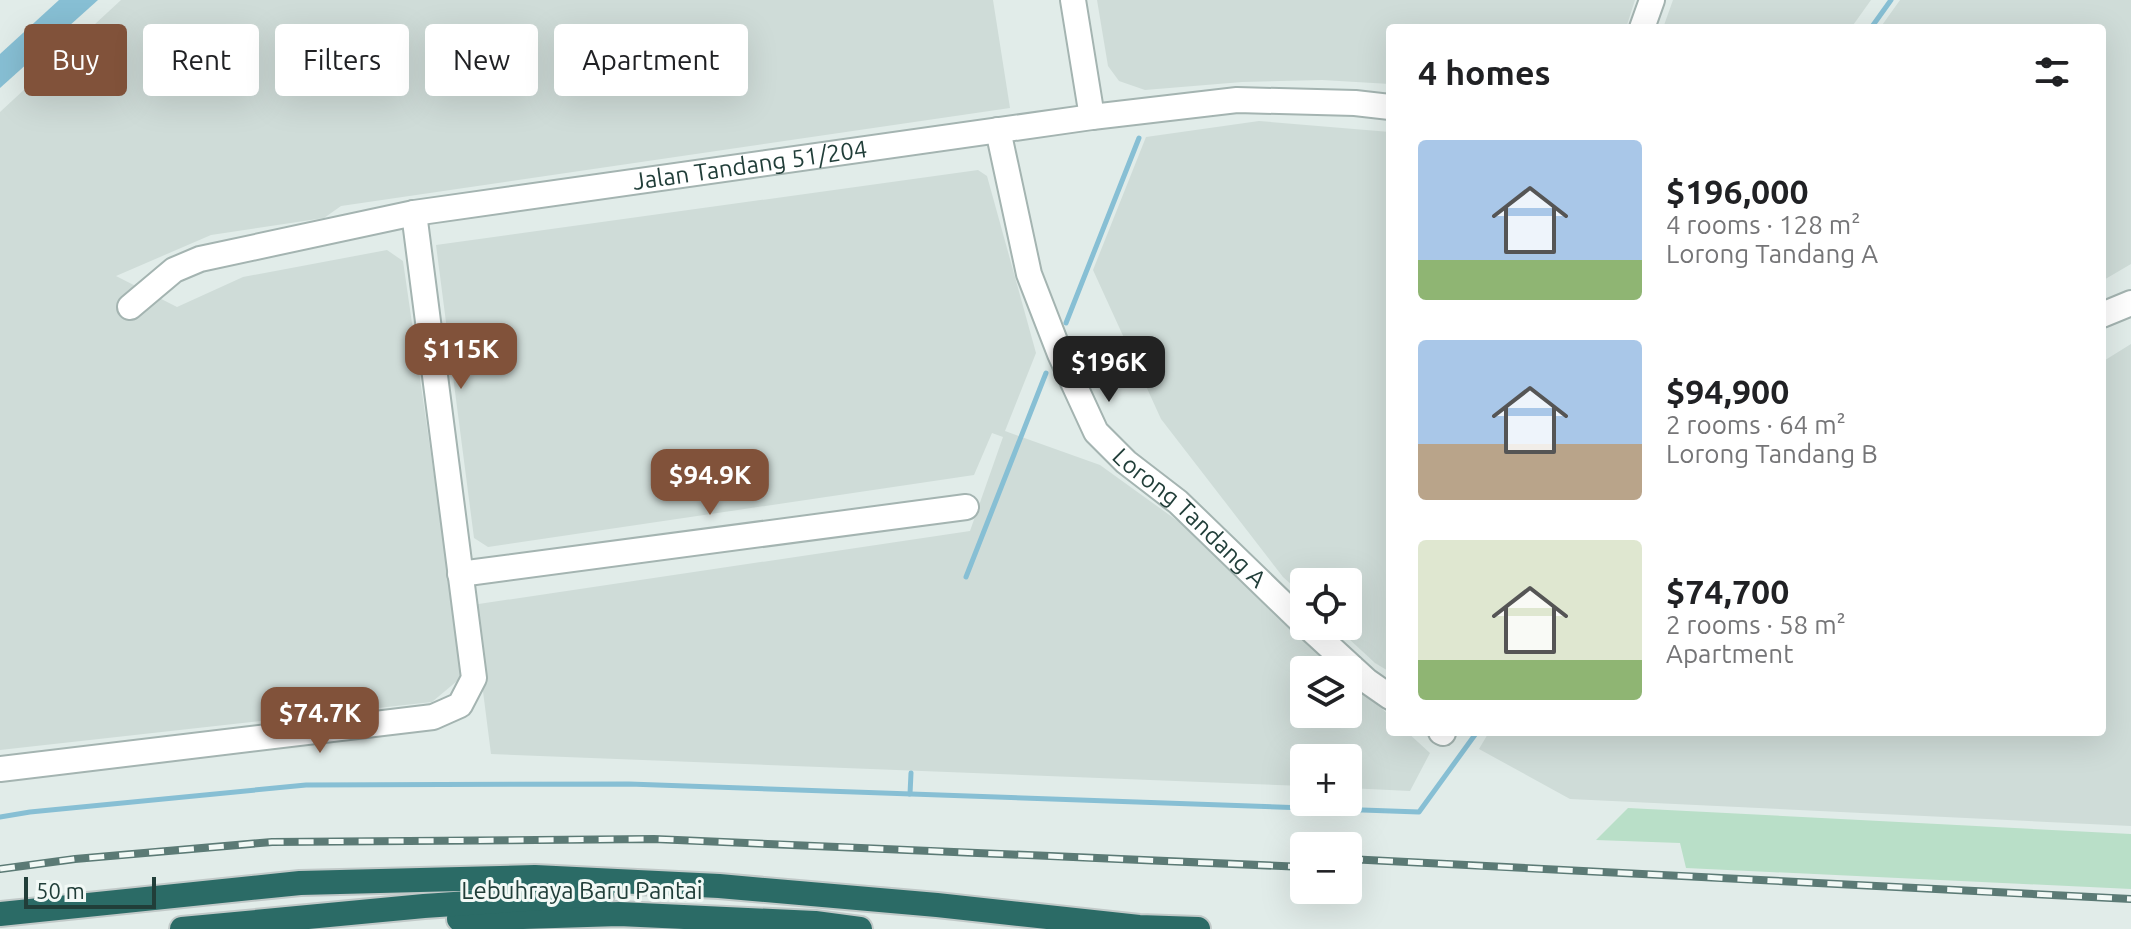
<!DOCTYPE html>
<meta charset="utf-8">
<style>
:root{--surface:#fff;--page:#f2f2f2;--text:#202124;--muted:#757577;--accent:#81523a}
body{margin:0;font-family:Ubuntu,sans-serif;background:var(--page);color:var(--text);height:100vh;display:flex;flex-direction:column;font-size:30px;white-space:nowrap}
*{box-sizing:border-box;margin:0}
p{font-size:26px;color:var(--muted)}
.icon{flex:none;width:44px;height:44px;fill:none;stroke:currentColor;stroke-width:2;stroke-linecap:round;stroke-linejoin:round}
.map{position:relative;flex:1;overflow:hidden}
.sheet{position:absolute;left:1386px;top:24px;width:720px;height:712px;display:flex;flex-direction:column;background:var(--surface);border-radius:8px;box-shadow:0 8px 32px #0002}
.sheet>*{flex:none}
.guide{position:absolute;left:24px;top:24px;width:760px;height:72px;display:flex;gap:16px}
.tools{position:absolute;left:1290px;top:568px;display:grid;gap:16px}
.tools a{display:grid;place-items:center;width:72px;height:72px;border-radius:8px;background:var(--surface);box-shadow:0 8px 32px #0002;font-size:40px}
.scale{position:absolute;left:24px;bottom:20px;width:132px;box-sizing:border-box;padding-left:8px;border:4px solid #213e39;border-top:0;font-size:22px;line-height:28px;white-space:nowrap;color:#213e39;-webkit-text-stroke:6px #f2f9f6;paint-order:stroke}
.price{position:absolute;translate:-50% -68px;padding:0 18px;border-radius:16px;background:var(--accent);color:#fff;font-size:26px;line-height:52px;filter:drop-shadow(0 2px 4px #0008)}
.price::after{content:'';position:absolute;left:50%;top:48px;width:24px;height:18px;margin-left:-12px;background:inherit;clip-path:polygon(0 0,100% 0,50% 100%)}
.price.on{background:#222;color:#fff}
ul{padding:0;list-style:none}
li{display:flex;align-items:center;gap:24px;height:200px;padding:0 32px}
li span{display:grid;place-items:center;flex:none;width:224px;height:160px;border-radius:8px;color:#555}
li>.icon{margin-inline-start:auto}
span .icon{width:96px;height:96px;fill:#fffc;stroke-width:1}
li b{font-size:34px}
h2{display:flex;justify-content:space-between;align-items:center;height:96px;padding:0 32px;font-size:34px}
.chip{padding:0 28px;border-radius:8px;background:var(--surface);box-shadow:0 8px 32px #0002;font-size:28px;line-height:72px}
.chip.on{background:var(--accent);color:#fff}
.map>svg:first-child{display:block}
</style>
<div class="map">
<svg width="2131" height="929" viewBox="0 0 2131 929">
<rect width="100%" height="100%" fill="#e1ece9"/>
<!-- built -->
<g fill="#cfdcd8">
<polygon points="121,0 993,0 1010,108 341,206 324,218 211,235 116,276 177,307 243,277 387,250 403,261 463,676 432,702 0,750 0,112"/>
<polygon points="1097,0 1635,0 1626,28 1390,28 1390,84 1322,80 1242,82 1145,90 1119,81 1108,66"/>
<polygon points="1673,0 1871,0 1851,28 1663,28"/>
<polygon points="1900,0 2131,0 2131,264 2102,281 2102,28 1880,28"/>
<polygon points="1259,121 1390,132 1390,672 1375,663 1335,626 1348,626 1348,582 1304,582 1304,596 1283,577 1161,419 1093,270 1146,137"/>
<polygon points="978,170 987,176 1036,353 1005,431 1100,465 1186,527 1340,670 1304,670 1304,714 1348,714 1348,677 1390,716 1390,732 1407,732 1430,753 1410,791 1348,788 1348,758 1304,758 1304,786 491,754 472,605 970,531 1003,437 992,433 974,475 488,547 474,538 436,245"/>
<polygon points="2131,344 2131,826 1570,799 1479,749 1489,732 2102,732 2102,362"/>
</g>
<!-- green -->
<polygon fill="#b9dfc8" points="1628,808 2131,834 2131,889 1686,868 1680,843 1596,840"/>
<!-- water -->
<polygon fill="#87bfd4" points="59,0 98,0 0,88 0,54"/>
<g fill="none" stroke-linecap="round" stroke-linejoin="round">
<!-- stream -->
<g stroke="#87bfd4" stroke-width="5">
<polyline points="1871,28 1891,0"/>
<polyline points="1066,323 1139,138"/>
<polyline points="966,577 1046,373"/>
<polyline points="910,794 911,773"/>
<polyline points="0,817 30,812 306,785 629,784 1419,812 1477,732"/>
</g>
<!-- minor casing -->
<g stroke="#a4b4b1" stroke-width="28">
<g id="minor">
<polyline points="1073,0 1092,117"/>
<polyline points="1642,28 1652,0"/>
<path id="s1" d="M998,130L1029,274L1060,354L1096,432L1126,462L1178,502L1304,624"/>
<path id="s2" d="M130,307L174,270L200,259L414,213L1092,117L1237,100L1355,103L1390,107"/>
<polyline points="2102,315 2131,303"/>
<polyline points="460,574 966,507"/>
<polyline points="1307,626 1367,681 1390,697"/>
<polyline points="1441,732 1443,733"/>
<polyline points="0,769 433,717 460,705 474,678 414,213"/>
</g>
</g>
<!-- highway casing -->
<g stroke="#c1c9c8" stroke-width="28">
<g id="highway">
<polyline points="0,914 300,883 535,877 719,886 937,905 1139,927 1198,929"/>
<polyline points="459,919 619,914 815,923 860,929"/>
<polyline points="182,929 424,906 602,894"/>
</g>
</g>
<!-- minor -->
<use href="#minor" stroke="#fff" stroke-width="24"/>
<!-- highway -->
<use href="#highway" stroke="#2b6b66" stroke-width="24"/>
<!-- rail casing -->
<g stroke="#5b7a75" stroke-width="8">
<g id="rail">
<polyline points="1348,859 2131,899"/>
<polyline points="0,869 75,859 272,842 654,839 1304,867"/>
</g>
</g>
<!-- rail -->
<use href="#rail" stroke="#f2f9f6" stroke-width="5" stroke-dasharray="15" stroke-linecap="butt"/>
</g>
<g text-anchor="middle" stroke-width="6" stroke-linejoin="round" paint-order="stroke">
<!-- street labels -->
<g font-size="24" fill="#213e39" stroke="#f2f9f6">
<text dy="8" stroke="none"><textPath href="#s2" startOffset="644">Jalan Tandang 51/204</textPath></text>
<text dy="8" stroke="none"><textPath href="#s1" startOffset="446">Lorong Tandang A</textPath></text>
<text x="582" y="899">Lebuhraya Baru Pantai</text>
</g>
</g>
</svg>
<div class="tools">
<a><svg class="icon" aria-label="locate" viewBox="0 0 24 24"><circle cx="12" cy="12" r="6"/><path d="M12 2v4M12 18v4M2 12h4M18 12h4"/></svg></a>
<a><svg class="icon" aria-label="layers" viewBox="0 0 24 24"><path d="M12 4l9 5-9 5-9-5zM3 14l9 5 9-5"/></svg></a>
<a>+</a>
<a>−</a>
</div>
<div class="scale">50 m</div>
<b class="price" style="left:461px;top:391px">$115K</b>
<b class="price on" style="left:1109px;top:404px">$196K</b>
<b class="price" style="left:710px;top:517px">$94.9K</b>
<b class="price" style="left:320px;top:755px">$74.7K</b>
<div class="guide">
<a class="chip on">Buy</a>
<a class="chip">Rent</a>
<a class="chip">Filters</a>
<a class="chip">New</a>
<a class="chip">Apartment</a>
</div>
<section class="sheet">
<h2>4 homes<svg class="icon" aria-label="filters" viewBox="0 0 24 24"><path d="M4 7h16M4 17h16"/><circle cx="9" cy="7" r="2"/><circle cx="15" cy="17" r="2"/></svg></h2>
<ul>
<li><span style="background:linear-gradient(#a9c7e8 75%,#8fb573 0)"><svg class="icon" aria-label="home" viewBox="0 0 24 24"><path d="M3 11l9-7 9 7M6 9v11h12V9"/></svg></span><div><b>$196,000</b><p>4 rooms · 128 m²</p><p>Lorong Tandang A</p></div></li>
<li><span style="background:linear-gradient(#a9c7e8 65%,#b9a48a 0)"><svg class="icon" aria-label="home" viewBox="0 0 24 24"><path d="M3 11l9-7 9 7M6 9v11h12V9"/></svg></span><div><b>$94,900</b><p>2 rooms · 64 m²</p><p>Lorong Tandang B</p></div></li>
<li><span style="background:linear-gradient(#dfe7d0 75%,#8fb573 0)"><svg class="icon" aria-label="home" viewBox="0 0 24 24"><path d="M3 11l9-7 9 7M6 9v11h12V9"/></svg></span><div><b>$74,700</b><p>2 rooms · 58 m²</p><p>Apartment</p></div></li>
</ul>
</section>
</div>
